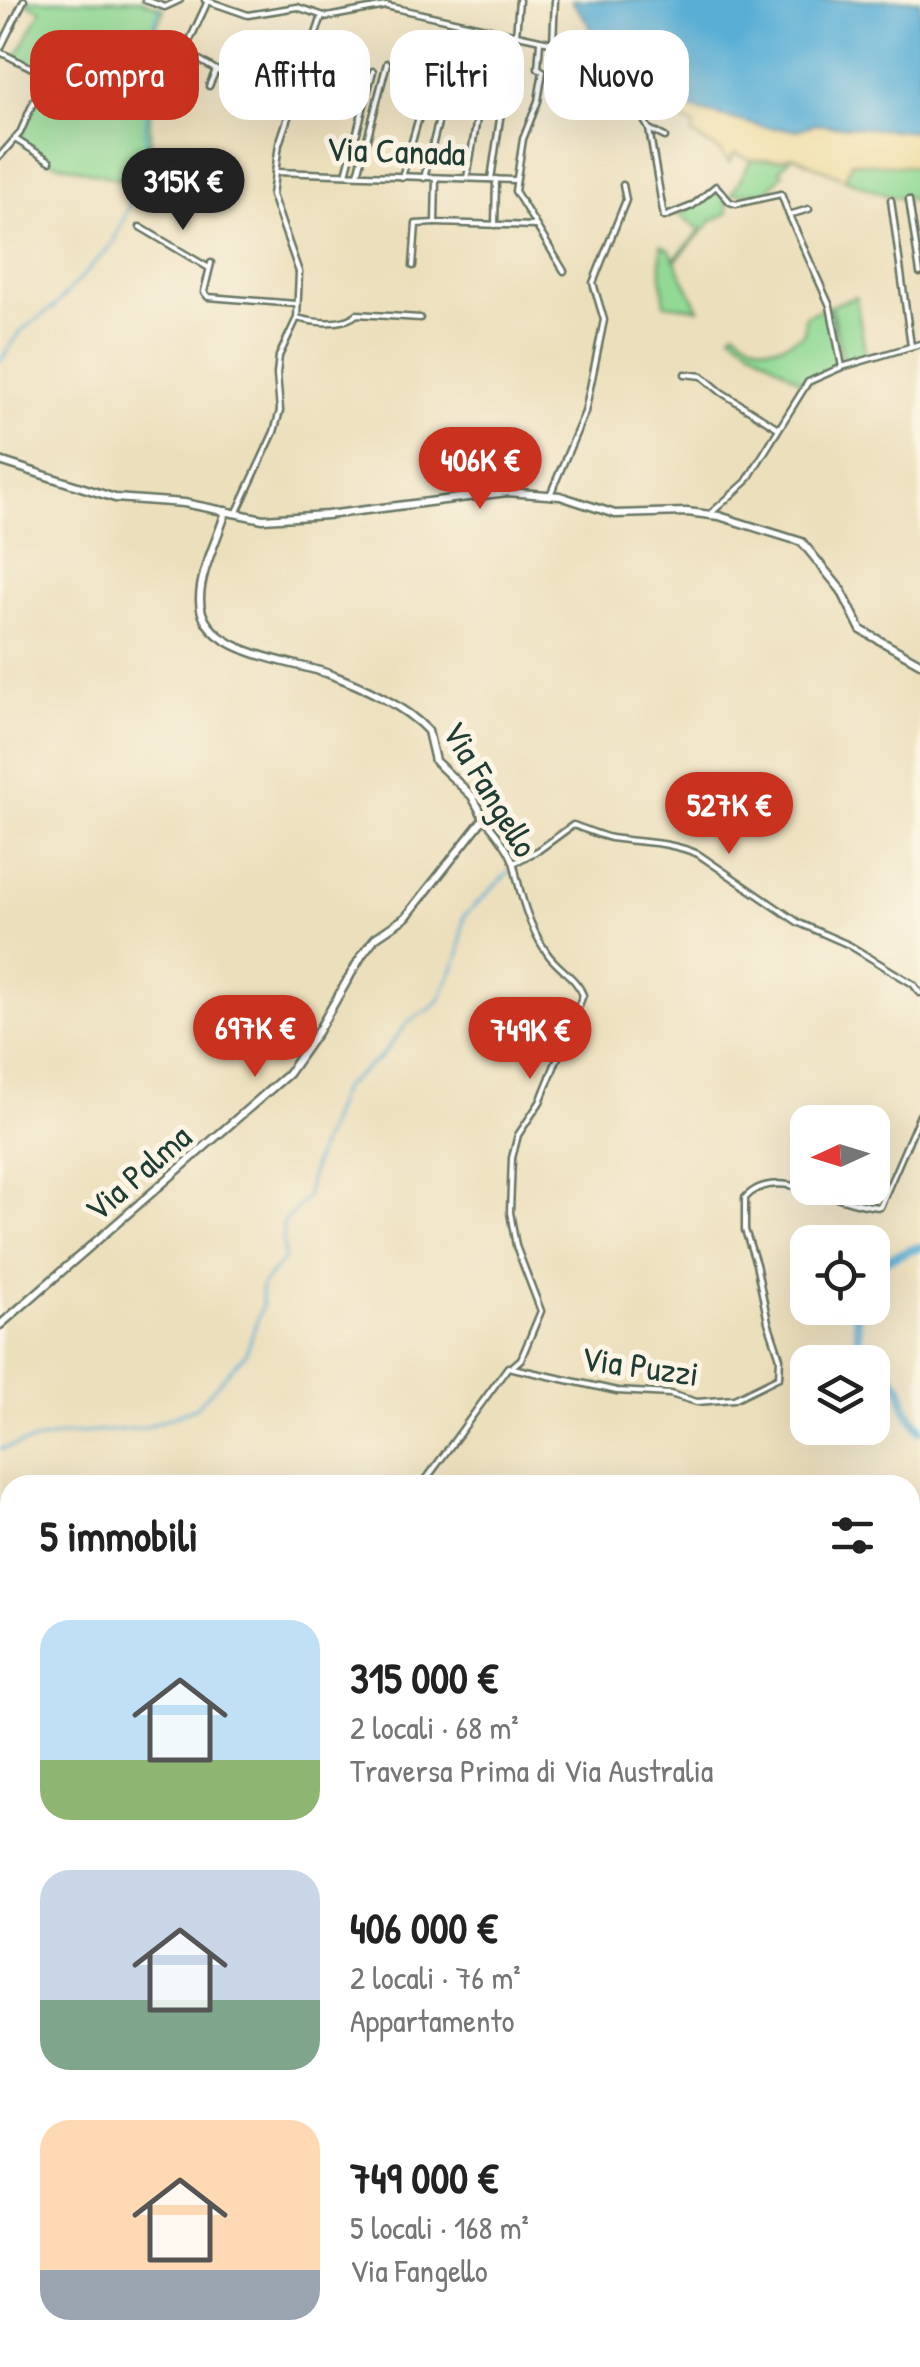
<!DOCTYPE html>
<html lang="it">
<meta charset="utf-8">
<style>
:root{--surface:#fff;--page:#f2f2f2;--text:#222;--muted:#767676;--accent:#c8321e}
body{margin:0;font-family:"Patrick Hand",sans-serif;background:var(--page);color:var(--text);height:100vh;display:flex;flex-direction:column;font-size:38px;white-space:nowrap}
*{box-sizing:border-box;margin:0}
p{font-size:32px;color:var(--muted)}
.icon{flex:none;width:55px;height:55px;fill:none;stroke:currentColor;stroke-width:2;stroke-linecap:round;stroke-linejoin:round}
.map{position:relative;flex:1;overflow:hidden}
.sheet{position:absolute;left:0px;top:1475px;width:920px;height:892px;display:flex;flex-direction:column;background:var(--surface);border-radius:30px 30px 0 0;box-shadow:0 10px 40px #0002}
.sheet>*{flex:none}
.guide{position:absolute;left:30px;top:30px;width:860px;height:90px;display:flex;gap:20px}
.needle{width:65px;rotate:266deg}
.controls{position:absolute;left:790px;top:1105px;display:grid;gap:20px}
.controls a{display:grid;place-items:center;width:100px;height:100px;border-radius:20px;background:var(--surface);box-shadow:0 10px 40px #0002;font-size:50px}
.price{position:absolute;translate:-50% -85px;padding:0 22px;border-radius:35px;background:var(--accent);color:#fff;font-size:32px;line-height:65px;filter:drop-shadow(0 2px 5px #0008)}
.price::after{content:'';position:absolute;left:50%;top:60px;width:30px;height:22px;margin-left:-15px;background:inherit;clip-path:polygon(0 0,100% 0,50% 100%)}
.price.current{background:#222;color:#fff}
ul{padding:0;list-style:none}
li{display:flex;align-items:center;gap:30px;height:250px;padding:0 40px}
li span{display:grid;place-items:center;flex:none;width:280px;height:200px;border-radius:30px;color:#555}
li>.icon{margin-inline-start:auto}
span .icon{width:120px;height:120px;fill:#fffc;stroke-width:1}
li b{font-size:42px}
h2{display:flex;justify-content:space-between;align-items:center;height:120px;padding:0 40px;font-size:42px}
.chip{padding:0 35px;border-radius:30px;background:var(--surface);box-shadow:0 10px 40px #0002;font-size:35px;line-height:90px}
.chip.current{background:var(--accent);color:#fff}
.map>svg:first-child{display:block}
</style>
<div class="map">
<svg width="920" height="2367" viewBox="0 0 920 2367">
<rect width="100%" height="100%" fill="#fcf5e5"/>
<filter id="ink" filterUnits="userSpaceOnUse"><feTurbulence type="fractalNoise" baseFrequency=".01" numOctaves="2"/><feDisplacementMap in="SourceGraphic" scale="20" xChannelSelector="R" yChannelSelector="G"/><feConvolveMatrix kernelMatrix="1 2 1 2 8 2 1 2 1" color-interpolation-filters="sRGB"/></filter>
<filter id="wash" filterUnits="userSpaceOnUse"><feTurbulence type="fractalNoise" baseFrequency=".0048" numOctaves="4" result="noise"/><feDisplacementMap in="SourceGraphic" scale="40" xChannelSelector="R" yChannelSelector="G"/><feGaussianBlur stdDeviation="2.25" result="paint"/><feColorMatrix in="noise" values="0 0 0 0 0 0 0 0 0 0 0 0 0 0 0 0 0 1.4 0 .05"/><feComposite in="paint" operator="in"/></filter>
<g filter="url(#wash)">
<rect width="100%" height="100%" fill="#ecdfbc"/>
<!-- green -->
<g fill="#91d994" stroke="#588b64" stroke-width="2.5">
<path d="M27,0H142L164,9L154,32L155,66L158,67C155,83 151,99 150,115C148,150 160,168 136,199L133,183L52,162L20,140L45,79L42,72L16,58L41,10L25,2Z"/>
<polygon points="793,156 779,170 783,174 766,192 732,194 751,160 778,160"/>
<polygon points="851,162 920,167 920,235 915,236 918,207 912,199 888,196 845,179"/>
<path d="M717,188C725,195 730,203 727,214L713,220L675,261L699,309L665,304L661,276V245L670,250L674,259L701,230L679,215Z"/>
<polygon points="856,297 866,357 844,364 831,305"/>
<path d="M829,306L839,365L805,384L731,334L735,330C760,351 777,352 804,333L805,316Z"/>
</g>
<!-- sand -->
<polygon fill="#eeda9e" stroke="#868c69" stroke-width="2.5" points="637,92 699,110 797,130 815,124 920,132 920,167 851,162 845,179 793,156 778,160 751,160 735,153 729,163 720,151 692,135 694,126 636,101 633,95"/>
<!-- water -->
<polygon fill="#59aed5" stroke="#3c7684" stroke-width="2.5" points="571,0 920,0 920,132 815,124 797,130 764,127 643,96 602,55 586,20"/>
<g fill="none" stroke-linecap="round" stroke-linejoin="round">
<!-- stream -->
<g stroke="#59aed5" stroke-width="2.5">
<polyline points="161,4 162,0"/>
<polyline points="0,361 22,330 54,307 113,243 133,197 146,179 150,169 145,131 153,66 151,34 159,9"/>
<polyline points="0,1449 60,1435 143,1428 195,1408 246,1353 262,1306 261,1286 284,1259 283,1223 306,1198 314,1163 342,1088 382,1056 409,1021 432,1008 440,999 459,955 464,916 509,872"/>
<polyline points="350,2367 370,2358"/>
</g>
<!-- river -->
<g stroke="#59aed5" stroke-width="9">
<polyline points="872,1268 876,1263 920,1247"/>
<polyline points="855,1308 859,1341 901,1387 905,1407 920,1430"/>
<polyline points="910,1527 920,1504"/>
<polyline points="910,1752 920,1756"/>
<polyline points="910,1902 920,1902"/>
<polyline points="882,2358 883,2367"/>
</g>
</g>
</g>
<g filter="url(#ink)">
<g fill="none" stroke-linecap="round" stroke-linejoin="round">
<!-- street casing -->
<g stroke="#677664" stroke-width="9">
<g id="street">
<polyline points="145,0 165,7 180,0"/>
<polyline points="205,0 248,15 297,7 327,17 386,6 590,51 627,90 649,129 664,217 692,206 716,186 730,202 736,204 781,194 789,215"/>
<polyline points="516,35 519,0"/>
<polyline points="540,42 538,68 543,71 538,101 523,139 515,191 564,271"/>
<polyline points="553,43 555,0"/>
<polyline points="0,49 24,0"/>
<polyline points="578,49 579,33"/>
<polyline points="185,51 234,81"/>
<polyline points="0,52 38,71 43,80 20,133 0,156"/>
<polyline points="174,74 208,1"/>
<polyline points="209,86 216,70"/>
<polyline points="454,109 467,58 473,56 481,28"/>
<polyline points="649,129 665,137"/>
<polyline points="15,139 50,161"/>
<polyline points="275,172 515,180"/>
<polyline points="346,174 373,71"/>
<polyline points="358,174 387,63"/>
<polyline points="402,177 438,50"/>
<polyline points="424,178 448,84"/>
<polyline points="436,178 435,223 535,226"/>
<polyline points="467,178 482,89"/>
<polyline points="491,179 504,92"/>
<polyline points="891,200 911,346"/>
<polyline points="909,200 920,273"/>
<polyline points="809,209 789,215 830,306 842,367"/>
<polyline points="495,225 496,179"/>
<polyline points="140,227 209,268"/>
<polyline points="211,263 204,292 208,297 296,304"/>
<polyline points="413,266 416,224 435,223"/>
<path d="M297,318C315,323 344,326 357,314L420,318"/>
<polyline points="685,374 702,376 721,392 778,428"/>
<polyline points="550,495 585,412 604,320 593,283 626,200 623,185"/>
<polyline points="236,514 274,432 280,411 277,374 279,356 297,318 299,272 272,195 279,144 322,16"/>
<polyline points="710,514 746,482 808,382 842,367 920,344"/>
<path d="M484,818C494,831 510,849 514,865C521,897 528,925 547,953C557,968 577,978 583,995L540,1102L518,1135L512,1158L510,1212L516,1246L541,1311L521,1359L513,1366"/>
<path d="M514,863L539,850L573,825C585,829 598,835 611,838C642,843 668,841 698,854L799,923L849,945L913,984L920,993"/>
<path d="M422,1485L508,1367L617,1391L670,1394L697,1402L734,1399L779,1377L780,1358L768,1322L756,1264L745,1230V1198C775,1163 840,1206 880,1207L920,1115"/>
<polyline points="0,1638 10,1641"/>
<polyline points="458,2367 472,2358"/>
</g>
</g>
<!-- secondary casing -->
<g stroke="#677664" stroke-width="11">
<g id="secondary">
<polyline points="0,461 115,498 184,503 263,519 327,515 507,492 560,496 615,514 687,512 719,516 802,542 841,590 861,630 920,663"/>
<path d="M0,1325L288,1074L318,1031L362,955L375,938L406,917L484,818L472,796L435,761L428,731C405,706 362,686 329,674C291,660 199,654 200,599C200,571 218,539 226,511"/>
</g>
</g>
<!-- primary casing -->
<g stroke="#677664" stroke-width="14">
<g id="primary">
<polyline points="0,1785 10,1792"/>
<polyline points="0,1800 10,1804"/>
<polyline points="284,2367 290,2358"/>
</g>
</g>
<!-- highway casing -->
<g stroke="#677664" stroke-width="15">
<g id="highway">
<polyline points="0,1843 10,1844"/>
<polyline points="0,1850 10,1852"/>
<polyline points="910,2033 920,2034"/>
<polyline points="910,2041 920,2041"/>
</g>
</g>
<!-- street -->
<use href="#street" stroke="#fff" stroke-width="4"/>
<!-- secondary -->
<use href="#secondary" stroke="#fff" stroke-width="6"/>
<!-- primary -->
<use href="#primary" stroke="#fff" stroke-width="9"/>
<!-- highway -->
<use href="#highway" stroke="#fff" stroke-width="10"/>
<!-- rail -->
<g stroke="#1f3d34" stroke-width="2.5" stroke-dasharray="15 8" stroke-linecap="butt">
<polyline points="0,1730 10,1730"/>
<polyline points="493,2358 503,2367"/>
</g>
</g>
</g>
<g text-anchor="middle" stroke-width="10" stroke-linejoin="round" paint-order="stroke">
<!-- street labels -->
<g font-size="35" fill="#1f3d34" stroke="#fcf5e5">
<text transform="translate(396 151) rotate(2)" y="12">Via Canada</text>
<text transform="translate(490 789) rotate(59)" y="12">Via Fangello</text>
<text transform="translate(138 1173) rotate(-41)" y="12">Via Palma</text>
<text transform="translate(640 1366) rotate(8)" y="12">Via Puzzi</text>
</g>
</g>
</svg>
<div class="controls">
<a><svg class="needle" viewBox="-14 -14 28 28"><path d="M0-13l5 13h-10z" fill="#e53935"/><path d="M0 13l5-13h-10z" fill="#767676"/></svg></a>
<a><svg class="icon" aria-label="locate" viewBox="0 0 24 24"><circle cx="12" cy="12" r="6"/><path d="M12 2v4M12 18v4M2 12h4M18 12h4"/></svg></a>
<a><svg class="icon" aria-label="layers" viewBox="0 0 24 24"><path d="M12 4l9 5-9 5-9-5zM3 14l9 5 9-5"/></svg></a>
</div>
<b class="price current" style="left:183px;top:233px">315K €</b>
<b class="price" style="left:480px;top:512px">406K €</b>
<b class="price" style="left:729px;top:857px">527K €</b>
<b class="price" style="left:255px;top:1080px">697K €</b>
<b class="price" style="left:530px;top:1082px">749K €</b>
<div class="guide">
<a class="chip current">Compra</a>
<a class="chip">Affitta</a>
<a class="chip">Filtri</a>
<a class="chip">Nuovo</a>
</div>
<section class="sheet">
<h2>5 immobili<svg class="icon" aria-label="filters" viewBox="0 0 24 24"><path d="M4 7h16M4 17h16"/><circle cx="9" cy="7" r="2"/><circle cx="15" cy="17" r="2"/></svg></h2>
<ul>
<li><span style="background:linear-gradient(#bfe0f5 70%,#8fb573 0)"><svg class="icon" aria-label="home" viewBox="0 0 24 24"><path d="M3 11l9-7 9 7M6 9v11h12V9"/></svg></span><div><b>315 000 €</b><p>2 locali · 68 m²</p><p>Traversa Prima di Via Australia</p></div></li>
<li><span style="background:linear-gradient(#c9d6e8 65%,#7fa58c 0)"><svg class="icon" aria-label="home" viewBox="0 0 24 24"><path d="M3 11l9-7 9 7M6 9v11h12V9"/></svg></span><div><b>406 000 €</b><p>2 locali · 76 m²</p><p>Appartamento</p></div></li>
<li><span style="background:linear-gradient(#ffd9b3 75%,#9aa5b1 0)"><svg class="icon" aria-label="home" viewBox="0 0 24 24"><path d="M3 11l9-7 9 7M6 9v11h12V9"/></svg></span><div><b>749 000 €</b><p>5 locali · 168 m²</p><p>Via Fangello</p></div></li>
</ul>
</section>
</div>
